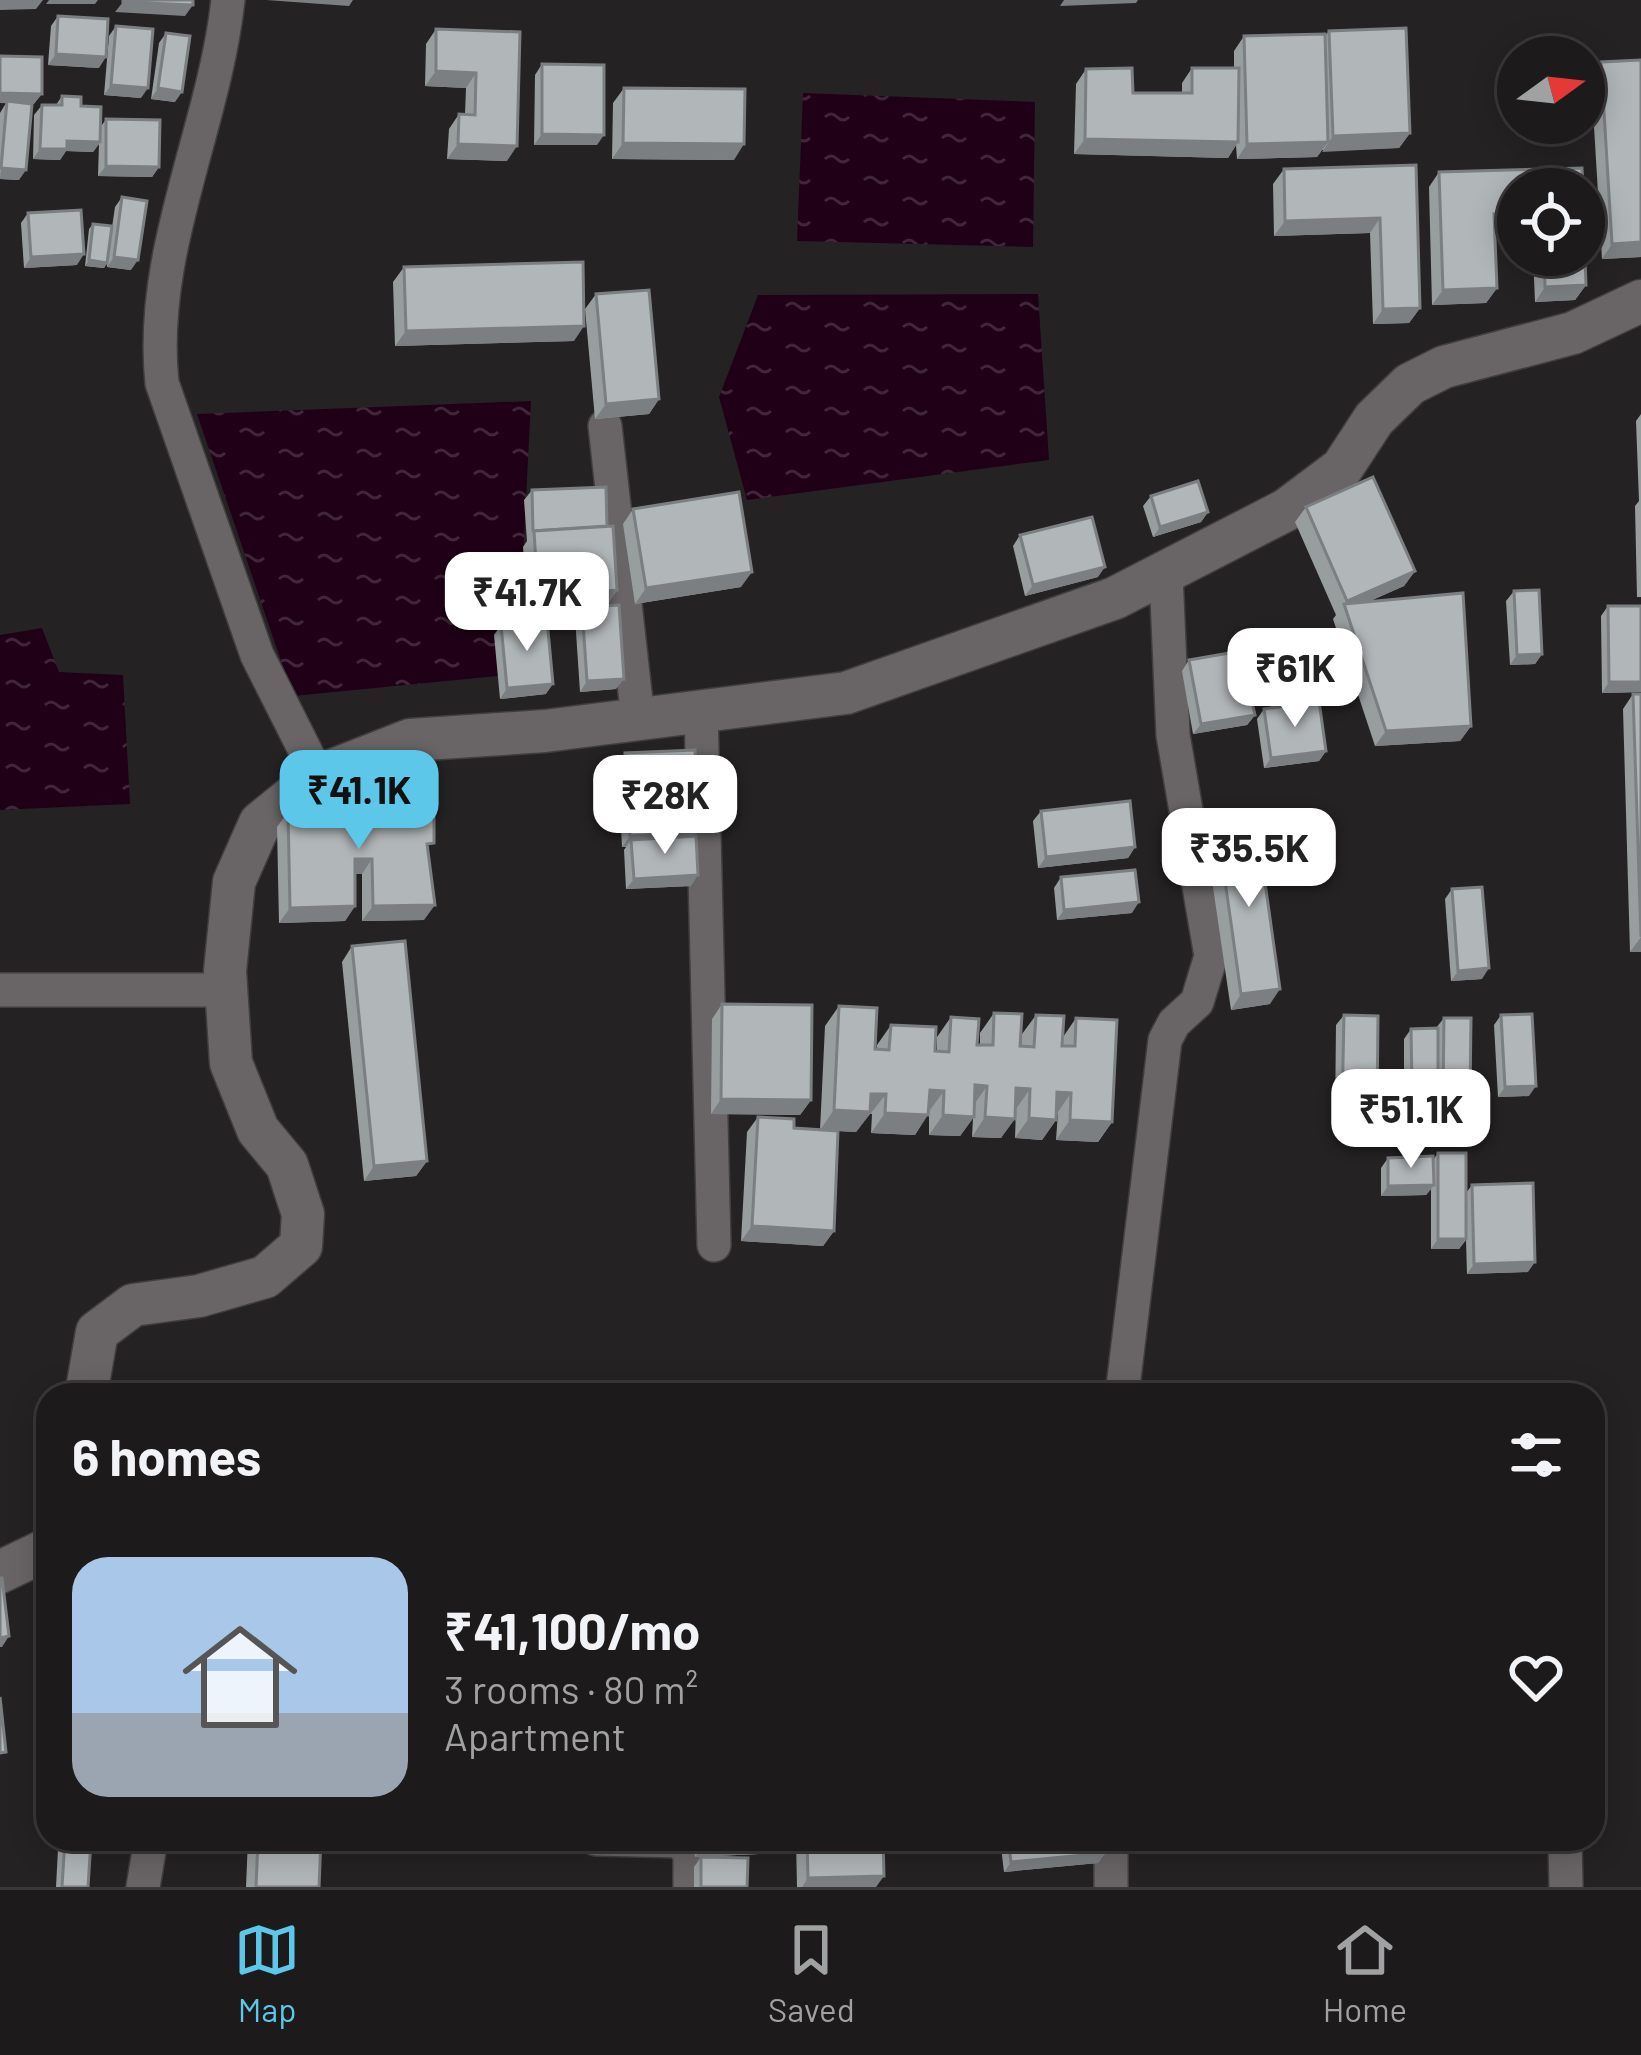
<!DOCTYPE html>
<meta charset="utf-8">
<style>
:root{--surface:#1c1a1a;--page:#252323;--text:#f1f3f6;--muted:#a0a1a2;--line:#3a3839;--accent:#5cc7e8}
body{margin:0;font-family:Barlow,sans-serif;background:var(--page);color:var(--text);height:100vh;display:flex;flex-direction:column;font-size:45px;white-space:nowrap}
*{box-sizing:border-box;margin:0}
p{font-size:39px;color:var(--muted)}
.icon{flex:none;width:66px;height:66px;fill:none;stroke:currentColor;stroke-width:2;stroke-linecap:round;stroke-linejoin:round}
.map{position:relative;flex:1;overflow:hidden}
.side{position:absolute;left:36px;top:1383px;width:1569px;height:468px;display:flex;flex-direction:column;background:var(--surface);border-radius:36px;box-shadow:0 6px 30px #0003,0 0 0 3px var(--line)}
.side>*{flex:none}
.needle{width:78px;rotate:75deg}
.buttons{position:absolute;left:1497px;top:36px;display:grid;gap:24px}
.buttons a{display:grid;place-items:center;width:108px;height:108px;border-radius:50%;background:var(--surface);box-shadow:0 6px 30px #0003,0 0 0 3px var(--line);font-size:60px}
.price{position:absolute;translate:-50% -102px;padding:0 27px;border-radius:24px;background:#fff;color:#222;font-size:39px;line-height:78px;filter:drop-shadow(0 3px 6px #0008)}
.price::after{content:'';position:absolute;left:50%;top:72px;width:36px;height:27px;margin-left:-18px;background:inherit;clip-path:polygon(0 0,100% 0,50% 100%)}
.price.current{background:var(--accent);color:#111}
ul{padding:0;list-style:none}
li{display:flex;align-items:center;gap:36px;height:300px;padding:0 36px}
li+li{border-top:3px solid var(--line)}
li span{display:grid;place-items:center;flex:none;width:336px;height:240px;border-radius:36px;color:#555}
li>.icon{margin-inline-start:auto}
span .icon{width:144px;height:144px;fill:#fffc;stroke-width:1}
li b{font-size:51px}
h2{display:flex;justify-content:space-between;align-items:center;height:144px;padding:0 36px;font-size:51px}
.tabs{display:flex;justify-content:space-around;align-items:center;height:168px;border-top:3px solid var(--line);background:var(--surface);font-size:33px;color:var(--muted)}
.tabs a{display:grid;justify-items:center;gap:6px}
.tabs .current{color:var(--accent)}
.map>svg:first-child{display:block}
</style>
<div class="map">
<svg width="1641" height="1887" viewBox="0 0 1641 1887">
<defs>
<pattern id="water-ripples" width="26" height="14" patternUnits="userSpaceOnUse" patternTransform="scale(3)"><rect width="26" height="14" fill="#200017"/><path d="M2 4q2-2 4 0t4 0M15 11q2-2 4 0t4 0" fill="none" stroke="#412639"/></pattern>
</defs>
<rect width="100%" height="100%" fill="#252223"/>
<!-- water -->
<g fill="url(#water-ripples)">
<polygon points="803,93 1035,102 1033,247 797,241"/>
<polygon points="1038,294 1049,460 747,500 719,397 758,295"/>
<polygon points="531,401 517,674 293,696 197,414"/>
<polygon points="42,628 59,672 123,675 130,804 0,810 0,635"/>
</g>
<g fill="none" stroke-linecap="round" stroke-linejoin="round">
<!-- minor casing -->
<g stroke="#413e40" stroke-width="36">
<g id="minor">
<path d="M228,0C214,128 148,252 162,383L257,655L318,776"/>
<polyline points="605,426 638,719"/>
<polyline points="701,710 714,1245"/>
<polyline points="0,990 226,990"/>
<polyline points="1122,1395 1165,1040 1174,1023 1197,1002 1211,956 1173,735 1166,575"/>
<polyline points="596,1839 678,1841 690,1852 690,1887"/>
<polyline points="1111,1839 1111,1887"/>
<polyline points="1565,1839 1566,1887"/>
<polyline points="143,1887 151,1839"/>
</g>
</g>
<!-- tertiary casing -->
<g stroke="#413e40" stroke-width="45">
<g id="tertiary">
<polyline points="86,1395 97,1332 133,1305 199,1296 265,1277 301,1246 303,1214 287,1165 258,1130 231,1063 225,971 234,882 260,823 318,776 410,740 545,731 846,693 1115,598 1286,510 1342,468 1374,419 1410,384 1444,367 1573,333 1641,301"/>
<polyline points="0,1572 48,1549"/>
</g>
</g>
<!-- minor -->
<use href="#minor" stroke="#696567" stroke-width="33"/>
<!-- tertiary -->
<use href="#tertiary" stroke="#696567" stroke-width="42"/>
</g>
<!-- wall -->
<g fill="#989d9e">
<polygon points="58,16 99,68 48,65 51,26"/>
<polygon points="116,26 141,98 104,95 109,36"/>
<polygon points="436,29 520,32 507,161 447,159 449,129 459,114 465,114 466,88 425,86 426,44"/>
<polygon points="1329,31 1410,133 1399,148 1322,150 1317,157 1237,159 1236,145 1228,158 1074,154 1076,84 1086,69 1133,93 1182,93 1182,83 1192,68 1234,68 1234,51 1244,36 1325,36"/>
<polygon points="166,33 175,102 151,99 159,43"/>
<polygon points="0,56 34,104 32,104 19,180 0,179 0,113 6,103 0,103"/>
<polygon points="1601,62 1641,257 1602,259 1591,77"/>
<polygon points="542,64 597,145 534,145 535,75"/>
<polygon points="624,88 734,160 612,159 613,103"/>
<polygon points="62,96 81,106 100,128 106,119 159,167 152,177 98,176 99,144 93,152 66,151 60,160 33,159 34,115 42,105 56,105"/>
<polygon points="1416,165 1420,308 1409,323 1373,324 1370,233 1274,236 1273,184 1284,169"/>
<polygon points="1439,172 1518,189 1518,228 1495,229 1497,288 1486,303 1432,305 1429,187"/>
<polygon points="122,197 131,270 107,267 107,263 104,268 85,266 89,229 93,224 107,262 115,207"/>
<polygon points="28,213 77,265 24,268 21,223"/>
<polygon points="1533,255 1584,255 1586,285 1575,300 1535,302"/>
<polygon points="404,267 574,341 395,346 393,282"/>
<polygon points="596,294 659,399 649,414 595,419 585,309"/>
<polygon points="1641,414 1641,597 1637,597 1635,506 1639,501 1636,421"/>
<polygon points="532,490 607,526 617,590 607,605 616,689 580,692 575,617 582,607 528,611 523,547 527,541 524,500"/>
<polygon points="1151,496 1208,512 1201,522 1153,537 1143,506"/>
<polygon points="1306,507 1415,571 1404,586 1370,601 1471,726 1460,741 1375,746 1333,619 1336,615 1295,522"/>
<polygon points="633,509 741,587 635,604 623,524"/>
<polygon points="1020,535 1098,577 1025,596 1013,546"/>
<polygon points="1514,591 1542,654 1535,664 1510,665 1506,601"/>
<polygon points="1608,606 1641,606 1641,692 1602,693 1601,616"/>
<polygon points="501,625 546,694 500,699 494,635"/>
<polygon points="1189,660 1255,715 1247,725 1193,734 1182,671"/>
<polygon points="1633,694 1641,694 1641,952 1630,952 1623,709"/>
<polygon points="1264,709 1326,751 1319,761 1264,768 1257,719"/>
<polygon points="625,753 697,789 692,795 694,836 691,886 626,889 624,850 626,847 622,847 620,809 624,802 619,803 617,764"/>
<polygon points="318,792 393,815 428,852 424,920 362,921 362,874 355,874 355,906 345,921 279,923 277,827 288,812 308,812 308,807"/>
<polygon points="1041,811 1135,847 1128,858 1038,868 1033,821"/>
<polygon points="1218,831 1270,1004 1231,1010 1207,846"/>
<polygon points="1061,877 1132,913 1057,920 1054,888"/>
<polygon points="1452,889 1482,979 1451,981 1445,899"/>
<polygon points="352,946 427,1161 416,1176 364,1181 342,962"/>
<polygon points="722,1004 811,1100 800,1115 711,1114 712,1019"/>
<polygon points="839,1006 877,1049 877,1045 891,1025 937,1051 937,1037 951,1017 977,1045 980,1045 980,1033 994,1013 1021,1046 1022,1034 1036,1015 1063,1037 1076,1018 1112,1122 1098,1142 1056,1140 1058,1112 1056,1120 1042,1140 1015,1138 1016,1109 1001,1138 972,1137 973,1118 960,1136 929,1135 929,1110 915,1135 871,1133 872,1114 869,1114 856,1132 838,1131 834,1231 823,1246 741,1241 747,1132 758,1117 794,1128 820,1130 825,1026"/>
<polygon points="1344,1015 1377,1109 1370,1120 1335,1119 1336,1025"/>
<polygon points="1501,1015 1529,1096 1498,1097 1494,1025"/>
<polygon points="1444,1018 1463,1104 1436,1103 1436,1089 1431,1096 1404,1096 1404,1039 1411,1029 1436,1028"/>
<polygon points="1438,1153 1466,1193 1472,1185 1528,1272 1467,1274 1466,1240 1459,1249 1431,1249 1431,1189 1426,1195 1381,1196 1381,1168 1388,1158 1433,1160"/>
<polygon points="65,1839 88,1887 56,1887 58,1849"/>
<polygon points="248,1839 321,1839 319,1887 246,1887"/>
<polygon points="694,1839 792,1839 782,1853 695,1857"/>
<polygon points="796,1839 883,1839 876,1887 797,1887"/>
<polygon points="1000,1839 1103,1839 1105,1853 1098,1863 1004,1872"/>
<polygon points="701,1857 747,1887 694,1887 694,1867"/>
</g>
<!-- shaded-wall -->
<g fill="#7c7f81">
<polygon points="0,0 43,0 36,9 0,10"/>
<polygon points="49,0 98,0 95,4 46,4"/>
<polygon points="266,0 353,0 349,6"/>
<polygon points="1064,0 1138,0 1136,3 1060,6"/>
<polygon points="123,2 193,5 185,16 115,12"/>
<polygon points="56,54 106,57 99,68 48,65"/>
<polygon points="436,71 476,73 466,88 425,86"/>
<polygon points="111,85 148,88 141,98 104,95"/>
<polygon points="158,88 182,92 175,102 151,99"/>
<polygon points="0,93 42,94 34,104 0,103"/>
<polygon points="1410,133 1399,148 1322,152 1333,136"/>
<polygon points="542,134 604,135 597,145 534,145"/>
<polygon points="1085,139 1238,142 1228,158 1074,154"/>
<polygon points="67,141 100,142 93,152 66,151 60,160 33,159 40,149"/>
<polygon points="1328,142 1317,157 1237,159 1247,144"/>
<polygon points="623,143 744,144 734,160 612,159"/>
<polygon points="458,144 517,146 507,161 447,159"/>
<polygon points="106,166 159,167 152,177 98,176"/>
<polygon points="1,168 26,170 19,180 0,179"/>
<polygon points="1518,213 1518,228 1484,229 1494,214"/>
<polygon points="1380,218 1370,233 1274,236 1285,221"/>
<polygon points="1641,242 1641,257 1602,259 1612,244"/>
<polygon points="84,254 77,265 24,268 31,257"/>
<polygon points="114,257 138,260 131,270 107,267"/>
<polygon points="89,260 107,263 104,268 85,266"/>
<polygon points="1586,285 1575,300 1535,302 1545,287"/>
<polygon points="1497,288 1486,303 1432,305 1443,290"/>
<polygon points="1420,308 1409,323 1373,324 1383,309"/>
<polygon points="584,326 574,341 395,346 406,331"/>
<polygon points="659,399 649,414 595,419 606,404"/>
<polygon points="1208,512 1201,522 1153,537 1160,527"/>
<polygon points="1105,567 1098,577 1025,596 1033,585"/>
<polygon points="1415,571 1404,586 1347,611 1344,605 1347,601"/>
<polygon points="752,572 741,587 635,604 646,588"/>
<polygon points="617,590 607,605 528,611 538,596"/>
<polygon points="1542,654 1535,664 1510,665 1517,655"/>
<polygon points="624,679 616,689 580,692 587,681"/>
<polygon points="1609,682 1641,682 1641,692 1602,693"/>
<polygon points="553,684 546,694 500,699 507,688"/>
<polygon points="1255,715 1247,725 1193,734 1201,724"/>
<polygon points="1471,726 1460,741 1375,746 1386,731"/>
<polygon points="1326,751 1319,761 1264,768 1271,758"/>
<polygon points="697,789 689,799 627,799 624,802 619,803 626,792"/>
<polygon points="697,832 690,843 631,840 626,847 622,847 630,836"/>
<polygon points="1135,847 1128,858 1038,868 1046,857"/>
<polygon points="355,859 372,859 362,874 344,874"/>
<polygon points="698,875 691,886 626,889 634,879"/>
<polygon points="1139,902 1132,913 1057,920 1064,910"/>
<polygon points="435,905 424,920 362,921 373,906"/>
<polygon points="355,906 345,921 279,923 290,908"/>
<polygon points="1641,937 1641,952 1630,952"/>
<polygon points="1489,968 1482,979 1451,981 1458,971"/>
<polygon points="1280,989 1270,1004 1231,1010 1241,994"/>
<polygon points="975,1085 987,1086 973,1106"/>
<polygon points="1412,1086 1438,1086 1431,1096 1404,1096"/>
<polygon points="1536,1086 1529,1096 1498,1097 1505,1087"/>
<polygon points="1016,1088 1030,1089 1016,1109 1002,1108"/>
<polygon points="930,1090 944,1091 930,1110 916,1109"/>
<polygon points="1057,1092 1071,1093 1058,1112 1043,1111"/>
<polygon points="1443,1093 1470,1093 1463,1104 1436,1103"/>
<polygon points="871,1094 886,1094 856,1132 820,1130 834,1110"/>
<polygon points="721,1099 811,1100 800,1115 711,1114"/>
<polygon points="1342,1109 1377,1109 1370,1120 1335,1119"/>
<polygon points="885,1113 928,1115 915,1135 871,1133"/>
<polygon points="943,1115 974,1117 960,1136 929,1135"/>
<polygon points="985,1117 1015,1119 1001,1138 972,1137"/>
<polygon points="1029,1118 1056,1120 1042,1140 1015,1138"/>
<polygon points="1070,1120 1112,1122 1098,1142 1056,1140"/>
<polygon points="427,1161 416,1176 364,1181 374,1166"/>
<polygon points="1434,1185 1426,1195 1381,1196 1388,1186"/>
<polygon points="752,1226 834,1231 823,1246 741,1241"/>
<polygon points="1438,1239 1466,1239 1459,1249 1431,1249"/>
<polygon points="1535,1262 1528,1272 1467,1274 1474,1264"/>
<polygon points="9,1636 2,1647 0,1647 0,1638"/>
<polygon points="763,1839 792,1839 782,1853 695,1857 706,1842"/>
<polygon points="1105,1853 1098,1863 1004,1872 1011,1862"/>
<polygon points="884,1876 876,1887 802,1887 808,1878"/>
</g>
<!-- building -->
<g fill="#b1b6b8" stroke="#7c7f81" stroke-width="3">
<polygon points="123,0 193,0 193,5 123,2"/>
<polygon points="58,16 108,19 106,57 56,54"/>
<polygon points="116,26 153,29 148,88 111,85"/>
<polygon points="1406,28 1410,133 1333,136 1329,31"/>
<polygon points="436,29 520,32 517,146 458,144 459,114 475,115 476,73 436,71"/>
<polygon points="166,33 190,36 182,92 158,88"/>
<polygon points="1325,34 1328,142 1247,144 1244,36"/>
<polygon points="0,56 42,57 42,94 0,93"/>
<polygon points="1641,60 1641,242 1612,244 1601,62"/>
<polygon points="542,64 604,65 604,135 542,134"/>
<polygon points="1132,68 1133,93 1192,93 1192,68 1239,68 1238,142 1085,139 1086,69"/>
<polygon points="624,88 745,89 744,144 623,143"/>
<polygon points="62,96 81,97 81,106 101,107 100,142 67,141 67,149 40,149 42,105 62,105"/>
<polygon points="7,101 32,104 26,170 1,168"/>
<polygon points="106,119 160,120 159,167 106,166"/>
<polygon points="1416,165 1420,308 1383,309 1380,218 1285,221 1284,169"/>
<polygon points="1582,168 1583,189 1518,189 1518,213 1494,214 1497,288 1443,290 1439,172"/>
<polygon points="122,197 147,201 138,260 114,257"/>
<polygon points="81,210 84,254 31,257 28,213"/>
<polygon points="93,224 112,226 107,263 89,260"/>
<polygon points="1584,231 1586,285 1545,287 1544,255 1584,255"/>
<polygon points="583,262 584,326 406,331 404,267"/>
<polygon points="649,290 659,399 606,404 596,294"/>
<polygon points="1373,477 1415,571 1347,601 1306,507"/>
<polygon points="1198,481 1208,512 1160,527 1151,496"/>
<polygon points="606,487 607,526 533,531 532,490"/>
<polygon points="739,492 752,572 646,588 633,509"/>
<polygon points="1092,517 1105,567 1033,585 1020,535"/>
<polygon points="613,526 617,590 538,596 534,531"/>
<polygon points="1539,590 1542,654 1517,655 1514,591"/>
<polygon points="1463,593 1471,726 1386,731 1344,604"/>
<polygon points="619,605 624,679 587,681 582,607"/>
<polygon points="1608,606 1641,606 1641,682 1609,682"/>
<polygon points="547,620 553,684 507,688 501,625"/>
<polygon points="1241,651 1255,715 1201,724 1189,660"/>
<polygon points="1633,694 1641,694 1641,937"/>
<polygon points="1319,701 1326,751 1271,758 1264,709"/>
<polygon points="695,750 697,789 626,792 625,753"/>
<polygon points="393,790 393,815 434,814 434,843 427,844 435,905 373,906 372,859 355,859 355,906 290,908 288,812 318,812 318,792"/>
<polygon points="694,795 697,832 630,836 627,799"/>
<polygon points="1130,801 1135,847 1046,857 1041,811"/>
<polygon points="1257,826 1280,989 1241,994 1218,831"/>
<polygon points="696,836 698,875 634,879 631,840"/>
<polygon points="1135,870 1139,902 1064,910 1061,877"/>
<polygon points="1482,887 1489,968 1458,971 1452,889"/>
<polygon points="405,941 427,1161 374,1166 352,946"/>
<polygon points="722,1004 812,1005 811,1100 721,1099"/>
<polygon points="839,1006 877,1008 875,1049 889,1050 891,1025 936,1027 935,1051 949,1052 951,1017 979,1019 977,1045 993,1045 994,1013 1022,1014 1020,1046 1034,1047 1036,1015 1064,1016 1062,1046 1075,1046 1076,1018 1117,1020 1112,1122 1070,1120 1071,1093 1057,1092 1056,1120 1029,1118 1030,1089 1016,1088 1015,1119 985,1117 987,1086 975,1085 974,1117 943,1115 944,1091 930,1090 928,1115 885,1113 886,1094 871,1094 870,1112 834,1110"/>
<polygon points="1532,1014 1536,1086 1505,1087 1501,1015"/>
<polygon points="1344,1015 1378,1016 1377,1109 1342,1109"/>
<polygon points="1444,1018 1471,1018 1470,1093 1443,1093"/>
<polygon points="1438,1028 1438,1086 1412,1086 1411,1029"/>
<polygon points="758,1117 794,1119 794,1128 838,1131 834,1231 752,1226"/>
<rect x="1438" y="1153" width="28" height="86"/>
<polygon points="1433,1156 1434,1185 1388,1186 1388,1158"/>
<polygon points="1533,1183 1535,1262 1474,1264 1472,1185"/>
<polygon points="0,1578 2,1578 9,1636 0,1638"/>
<polygon points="0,1697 6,1752 0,1753"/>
<polygon points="65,1839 91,1840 88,1887 62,1887"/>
<polygon points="258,1839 321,1839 319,1887 256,1887"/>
<polygon points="706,1839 763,1839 706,1842"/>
<polygon points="807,1839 883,1839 884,1876 808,1878"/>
<polygon points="1008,1839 1103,1839 1105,1853 1011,1862"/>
<polygon points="701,1857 748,1858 747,1887 701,1887"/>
</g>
</svg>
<div class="buttons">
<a><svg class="needle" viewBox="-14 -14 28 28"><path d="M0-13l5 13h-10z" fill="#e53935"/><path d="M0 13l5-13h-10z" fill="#a0a1a2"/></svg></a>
<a><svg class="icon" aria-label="locate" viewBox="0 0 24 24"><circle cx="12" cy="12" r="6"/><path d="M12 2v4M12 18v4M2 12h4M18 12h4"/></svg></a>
</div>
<b class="price" style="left:527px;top:654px">₹41.7K</b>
<b class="price" style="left:1295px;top:730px">₹61K</b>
<b class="price current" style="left:359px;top:852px">₹41.1K</b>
<b class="price" style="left:665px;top:857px">₹28K</b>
<b class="price" style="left:1249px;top:910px">₹35.5K</b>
<b class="price" style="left:1411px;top:1171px">₹51.1K</b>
<section class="side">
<h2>6 homes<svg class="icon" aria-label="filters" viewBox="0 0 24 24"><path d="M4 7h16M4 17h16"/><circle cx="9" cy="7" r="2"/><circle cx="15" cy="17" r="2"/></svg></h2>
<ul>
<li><span style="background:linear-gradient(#a9c7e8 65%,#9aa5b1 0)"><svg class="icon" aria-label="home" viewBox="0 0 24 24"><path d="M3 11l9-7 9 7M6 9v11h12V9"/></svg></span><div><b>₹41,100/mo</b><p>3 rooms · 80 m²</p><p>Apartment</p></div><svg class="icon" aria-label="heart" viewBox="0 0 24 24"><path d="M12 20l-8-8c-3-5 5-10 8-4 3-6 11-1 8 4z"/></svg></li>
</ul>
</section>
</div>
<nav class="tabs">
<a class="current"><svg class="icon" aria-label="map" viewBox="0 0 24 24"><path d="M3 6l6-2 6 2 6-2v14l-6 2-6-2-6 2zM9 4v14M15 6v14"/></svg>Map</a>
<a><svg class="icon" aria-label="saved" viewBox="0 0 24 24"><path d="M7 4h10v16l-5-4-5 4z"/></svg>Saved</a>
<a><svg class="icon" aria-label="home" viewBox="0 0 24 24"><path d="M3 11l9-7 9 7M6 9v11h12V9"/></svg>Home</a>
</nav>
